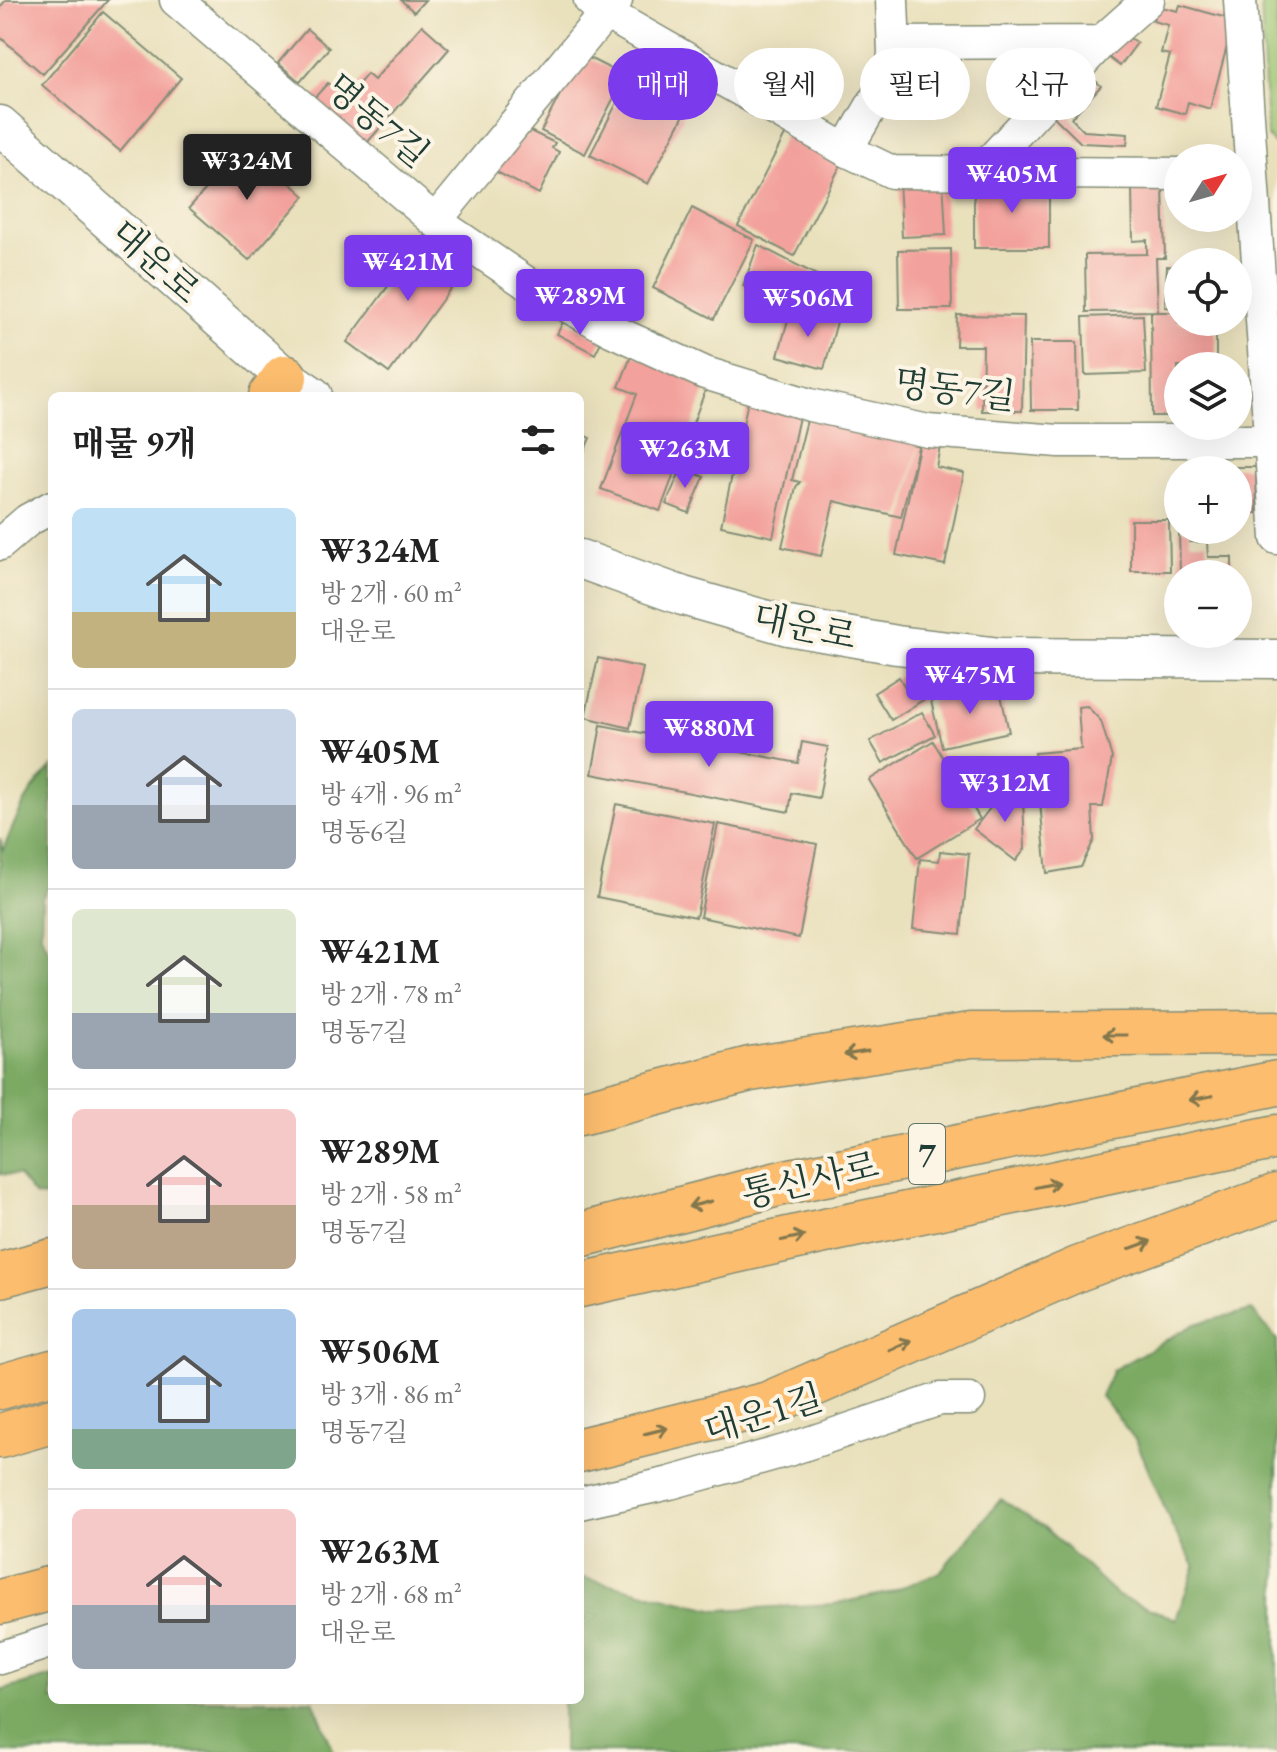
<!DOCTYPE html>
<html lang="ko">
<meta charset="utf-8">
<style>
:root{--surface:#fff;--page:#f2f2f2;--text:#222;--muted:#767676;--line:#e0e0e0;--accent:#7c3aed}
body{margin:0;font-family:"EB Garamond","Noto Serif KR",serif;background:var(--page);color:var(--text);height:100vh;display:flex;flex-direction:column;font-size:30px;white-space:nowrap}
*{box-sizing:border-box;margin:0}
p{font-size:26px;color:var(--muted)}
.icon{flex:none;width:44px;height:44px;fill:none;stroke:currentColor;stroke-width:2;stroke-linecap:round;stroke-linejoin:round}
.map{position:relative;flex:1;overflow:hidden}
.panel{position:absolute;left:48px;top:392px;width:536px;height:1312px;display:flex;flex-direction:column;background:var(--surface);border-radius:12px;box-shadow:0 8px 32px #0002}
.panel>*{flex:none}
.banner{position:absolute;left:608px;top:48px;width:548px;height:72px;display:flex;gap:16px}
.needle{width:52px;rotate:53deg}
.tools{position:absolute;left:1164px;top:144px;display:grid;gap:16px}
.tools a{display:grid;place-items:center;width:88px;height:88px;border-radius:50%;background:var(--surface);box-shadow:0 8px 32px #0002;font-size:40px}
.price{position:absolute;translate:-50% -68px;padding:0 18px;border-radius:8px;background:var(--accent);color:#fff;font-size:26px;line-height:52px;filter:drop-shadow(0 2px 4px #0008)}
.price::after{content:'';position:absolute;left:50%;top:48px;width:24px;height:18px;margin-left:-12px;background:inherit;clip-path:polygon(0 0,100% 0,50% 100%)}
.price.on{background:#222;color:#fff}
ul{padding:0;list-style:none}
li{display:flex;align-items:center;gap:24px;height:200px;padding:0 24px}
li+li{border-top:2px solid var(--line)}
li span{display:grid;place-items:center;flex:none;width:224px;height:160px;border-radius:12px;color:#555}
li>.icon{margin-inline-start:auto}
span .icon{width:96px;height:96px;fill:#fffc;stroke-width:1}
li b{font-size:34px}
h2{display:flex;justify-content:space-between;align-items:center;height:96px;padding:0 24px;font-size:34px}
.tag{padding:0 28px;border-radius:36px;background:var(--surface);box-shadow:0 8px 32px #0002;font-size:28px;line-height:72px}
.tag.on{background:var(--accent);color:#fff}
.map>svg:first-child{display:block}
</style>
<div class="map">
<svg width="1277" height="1752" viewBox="0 0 1277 1752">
<rect width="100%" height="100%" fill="#fcf5e5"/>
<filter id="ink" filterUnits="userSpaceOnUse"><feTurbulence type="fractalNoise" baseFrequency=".0125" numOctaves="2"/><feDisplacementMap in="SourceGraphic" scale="16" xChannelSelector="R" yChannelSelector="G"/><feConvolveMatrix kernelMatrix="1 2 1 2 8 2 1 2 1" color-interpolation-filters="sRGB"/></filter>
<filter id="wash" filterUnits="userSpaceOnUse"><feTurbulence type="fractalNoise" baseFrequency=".006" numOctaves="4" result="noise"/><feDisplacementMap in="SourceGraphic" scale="32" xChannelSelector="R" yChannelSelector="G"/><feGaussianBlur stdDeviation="1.8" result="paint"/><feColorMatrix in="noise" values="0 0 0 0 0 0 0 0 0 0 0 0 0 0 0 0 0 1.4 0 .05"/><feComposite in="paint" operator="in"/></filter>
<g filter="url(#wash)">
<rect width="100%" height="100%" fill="#e9e0bc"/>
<!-- green -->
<polygon fill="#9bc471" stroke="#5d8052" stroke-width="2" points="1261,0 1277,0 1277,146 1267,136"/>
<!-- forest -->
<g fill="#7caa63" stroke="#4e744c" stroke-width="2">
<path d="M52,767V881L42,898L41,935L52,956V1026L49,1038L52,1042V1197L35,1196L18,1175L0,1174V838L3,850C18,815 24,795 52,767Z"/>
<polygon points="1252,1310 1277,1340 1277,1752 563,1752 563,1700 580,1700 580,1577 717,1610 834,1604 888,1593 940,1572 1001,1499 1044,1527 1118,1596 1176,1619 1195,1567 1172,1526 1137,1442 1101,1396 1113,1370 1195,1324"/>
<polygon points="52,1676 52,1700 313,1700 334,1752 0,1752 0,1691"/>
</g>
<g id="blocks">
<!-- building -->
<g fill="#f3a19c">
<polygon points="6,0 108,0 43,74 0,37 0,7"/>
<polygon points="401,0 425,0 414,12"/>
<polygon points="1180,5 1234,20 1210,109 1188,102 1185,114 1156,106 1170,55 1161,53 1168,25 1153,21 1157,6 1178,11"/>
<polygon points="103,12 181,78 120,151 42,85"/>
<polygon points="422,25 449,49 366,144 314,98 328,83 346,99 367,74 374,80"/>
<polygon points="307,29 329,48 300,82 278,63"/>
<polygon points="1124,34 1137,43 1120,66 1108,57"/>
<polygon points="581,54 625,76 585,154 541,131"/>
<polygon points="1083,69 1101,86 1071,118 1084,131 1128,134 1127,145 1081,143 1045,108"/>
<polygon points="626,85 684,115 648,184 590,155"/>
<polygon points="788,129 844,159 794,256 738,226"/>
<polygon points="530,131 555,143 552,148 559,152 539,194 493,170"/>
<polygon points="246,144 305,196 249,260 189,208"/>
<polygon points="943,177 946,235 902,237 899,179"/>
<rect x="974" y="182" width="75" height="66"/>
<polygon points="1163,186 1165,258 1156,258 1158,311 1086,312 1085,255 1147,254 1147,240 1133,241 1132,187"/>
<polygon points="692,208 754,240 714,319 653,288"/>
<polygon points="428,232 469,263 389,373 347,342"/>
<polygon points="758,245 844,289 834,320 743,286"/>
<polygon points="951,249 952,309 899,309 898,250"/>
<polygon points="1167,266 1178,267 1178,308 1165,307"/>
<polygon points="791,309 837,322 824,369 778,356"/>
<polygon points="1151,312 1178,312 1178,322 1216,322 1216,366 1178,366 1178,416 1152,416"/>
<polygon points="957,315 1024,316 1022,411 982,411 983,346 956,346"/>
<polygon points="1143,315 1146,373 1085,375 1083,317"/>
<polygon points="564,320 602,340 595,354 557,334"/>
<polygon points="1030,342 1077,342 1078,410 1031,410"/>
<polygon points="632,354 708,383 660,511 601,489 637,394 619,387"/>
<polygon points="748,401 800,412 773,537 721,526"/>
<polygon points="808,416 919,443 901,517 834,501 821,556 782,547 796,487 800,482 792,480"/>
<polygon points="580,433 590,438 580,461"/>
<polygon points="920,442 940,447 936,467 964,473 945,565 896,555"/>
<polygon points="682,467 704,477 689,513 666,504"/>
<polygon points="1197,467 1256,467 1257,513 1238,513 1238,470 1197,470"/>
<polygon points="1131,520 1169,520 1170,571 1131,571"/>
<polygon points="1179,530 1190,530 1190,542 1207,542 1208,557 1232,557 1232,574 1180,574"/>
<polygon points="598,658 643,668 630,728 585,717"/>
<polygon points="899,677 906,689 915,684 920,692 926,688 931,695 891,720 874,693"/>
<polygon points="999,686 1009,732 942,747 931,701"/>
<polygon points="1087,706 1101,721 1112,758 1103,807 1092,807 1094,840 1081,867 1047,873 1035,753 1081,749 1078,707"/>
<polygon points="922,712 935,735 883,763 870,741"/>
<polygon points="601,725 798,763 802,742 828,747 819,798 792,793 789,812 592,774"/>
<polygon points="933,741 980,819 917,858 869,780"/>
<polygon points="1007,786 1023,799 1025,849 1016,861 974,829"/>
<polygon points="616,804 715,824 696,917 597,897"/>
<polygon points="718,824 817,844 799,938 700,917"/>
<polygon points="940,851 969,854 961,934 913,929 920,859 939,861"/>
</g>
</g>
</g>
<g filter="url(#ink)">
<use href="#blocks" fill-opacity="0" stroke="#848e78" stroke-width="2"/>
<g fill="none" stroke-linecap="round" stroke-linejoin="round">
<!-- minor casing -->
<g stroke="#848e78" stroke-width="35">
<g id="minor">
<polyline points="176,0 435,221 528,284 611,330 705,373 810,405 928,431 1059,441 1277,441"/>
<polyline points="590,0 606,13 846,150 892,172 1178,174"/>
<polyline points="1240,0 1277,538"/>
<polyline points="894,43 1101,42 1148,0"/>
<polyline points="846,150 892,71 894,53 892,0"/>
<polyline points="979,173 1101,42"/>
<polyline points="435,221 616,0"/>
<polyline points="0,544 28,520 52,507"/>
<polyline points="580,1503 670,1483 788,1450 940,1399 969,1399"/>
<polyline points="0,1658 52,1641"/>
</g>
</g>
<!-- tertiary casing -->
<g stroke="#848e78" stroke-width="41">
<g id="tertiary">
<polyline points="0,125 285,377 313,396"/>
<polyline points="580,559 683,596 788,626 897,645 1001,657 1277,659"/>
</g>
</g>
<!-- trunk casing -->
<g stroke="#848e78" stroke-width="47">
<g id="trunk">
<polyline points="271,396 285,377"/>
<polyline points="580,1113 750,1069 971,1035 1277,1033"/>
<polyline points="580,1235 790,1181 1277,1083"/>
<polyline points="0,1275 52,1261"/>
<polyline points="580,1285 820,1232 1277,1137"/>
<polyline points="0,1387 52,1372"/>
<polyline points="0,1436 52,1421"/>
<polyline points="580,1450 768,1404 1078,1269 1277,1196"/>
<polyline points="0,1602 52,1588"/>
</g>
</g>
<!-- minor -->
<use href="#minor" stroke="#fff" stroke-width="32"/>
<!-- tertiary -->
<use href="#tertiary" stroke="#fff" stroke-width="38"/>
<!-- trunk -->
<use href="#trunk" stroke="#fcbd6e" stroke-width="44"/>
</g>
<!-- one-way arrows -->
<defs><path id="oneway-shaft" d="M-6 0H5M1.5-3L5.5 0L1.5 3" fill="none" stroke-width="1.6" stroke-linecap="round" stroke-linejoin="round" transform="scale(2)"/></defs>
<g stroke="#82774e">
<use href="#oneway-shaft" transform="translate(1115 1035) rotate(180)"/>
<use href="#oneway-shaft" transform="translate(856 1053) rotate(171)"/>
<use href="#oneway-shaft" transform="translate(1201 1098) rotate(169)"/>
<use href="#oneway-shaft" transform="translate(1047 1185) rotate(-12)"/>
<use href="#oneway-shaft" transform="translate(700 1204) rotate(166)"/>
<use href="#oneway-shaft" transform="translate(793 1238) rotate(-12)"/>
<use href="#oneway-shaft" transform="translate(1140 1245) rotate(-20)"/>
<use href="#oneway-shaft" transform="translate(900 1345) rotate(-24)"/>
<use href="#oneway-shaft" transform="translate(656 1431) rotate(-14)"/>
</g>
</g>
<g text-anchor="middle" stroke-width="8" stroke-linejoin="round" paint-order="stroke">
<!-- shield labels -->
<rect fill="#fcf5e5" stroke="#617469" stroke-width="2" x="909" y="1124" width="36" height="60" rx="6"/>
<g font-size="34" font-weight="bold" fill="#1f3d34">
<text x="927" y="1166">7</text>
</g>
<!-- street labels -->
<g font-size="36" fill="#1f3d34" stroke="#fcf5e5">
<text transform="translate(378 120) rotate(40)" y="13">명동7길</text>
<text transform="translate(156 261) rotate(42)" y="13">대운로</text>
<text transform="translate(955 389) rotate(7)" y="13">명동7길</text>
<text transform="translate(805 626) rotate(12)" y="13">대운로</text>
<text transform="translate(810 1179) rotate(-13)" y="13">통신사로</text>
<text transform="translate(763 1413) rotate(-17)" y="13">대운1길</text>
</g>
</g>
</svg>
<div class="tools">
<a><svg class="needle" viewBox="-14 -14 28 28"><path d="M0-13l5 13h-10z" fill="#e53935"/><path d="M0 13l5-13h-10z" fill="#767676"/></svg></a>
<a><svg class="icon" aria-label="locate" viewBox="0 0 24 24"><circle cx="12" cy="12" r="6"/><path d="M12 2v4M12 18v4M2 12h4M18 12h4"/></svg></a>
<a><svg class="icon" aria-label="layers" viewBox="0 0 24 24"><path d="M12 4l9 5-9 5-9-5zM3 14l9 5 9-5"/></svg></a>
<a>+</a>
<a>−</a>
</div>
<b class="price on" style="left:247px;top:202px">₩324M</b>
<b class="price" style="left:1012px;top:215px">₩405M</b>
<b class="price" style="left:408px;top:303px">₩421M</b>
<b class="price" style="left:580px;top:337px">₩289M</b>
<b class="price" style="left:808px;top:339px">₩506M</b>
<b class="price" style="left:685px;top:490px">₩263M</b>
<b class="price" style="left:970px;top:716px">₩475M</b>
<b class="price" style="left:709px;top:769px">₩880M</b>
<b class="price" style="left:1005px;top:824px">₩312M</b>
<div class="banner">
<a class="tag on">매매</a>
<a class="tag">월세</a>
<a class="tag">필터</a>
<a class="tag">신규</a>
</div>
<section class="panel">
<h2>매물 9개<svg class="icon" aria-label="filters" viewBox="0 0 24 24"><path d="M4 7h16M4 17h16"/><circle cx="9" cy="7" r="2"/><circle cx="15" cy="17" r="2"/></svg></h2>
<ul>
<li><span style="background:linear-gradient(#bfe0f5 65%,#c2b280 0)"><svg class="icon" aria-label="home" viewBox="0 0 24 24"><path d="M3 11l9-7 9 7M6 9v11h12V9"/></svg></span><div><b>₩324M</b><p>방 2개 · 60 m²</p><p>대운로</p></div></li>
<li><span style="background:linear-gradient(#c9d6e8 60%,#9aa5b1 0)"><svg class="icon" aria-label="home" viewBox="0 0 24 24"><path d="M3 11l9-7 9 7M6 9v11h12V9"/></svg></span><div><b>₩405M</b><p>방 4개 · 96 m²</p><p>명동6길</p></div></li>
<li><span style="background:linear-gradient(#dfe7d0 65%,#9aa5b1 0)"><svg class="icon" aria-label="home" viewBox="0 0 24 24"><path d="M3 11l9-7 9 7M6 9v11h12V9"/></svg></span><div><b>₩421M</b><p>방 2개 · 78 m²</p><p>명동7길</p></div></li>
<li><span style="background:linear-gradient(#f6c9c9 60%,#b9a48a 0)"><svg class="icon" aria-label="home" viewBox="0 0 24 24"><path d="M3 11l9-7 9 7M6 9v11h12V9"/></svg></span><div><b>₩289M</b><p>방 2개 · 58 m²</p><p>명동7길</p></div></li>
<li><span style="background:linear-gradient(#a9c7e8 75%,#7fa58c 0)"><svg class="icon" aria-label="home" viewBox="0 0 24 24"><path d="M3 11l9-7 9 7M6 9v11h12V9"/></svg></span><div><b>₩506M</b><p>방 3개 · 86 m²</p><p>명동7길</p></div></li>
<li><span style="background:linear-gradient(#f6c9c9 60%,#9aa5b1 0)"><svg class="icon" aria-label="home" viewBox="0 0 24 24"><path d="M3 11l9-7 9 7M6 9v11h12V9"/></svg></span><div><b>₩263M</b><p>방 2개 · 68 m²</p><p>대운로</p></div></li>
</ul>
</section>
</div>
